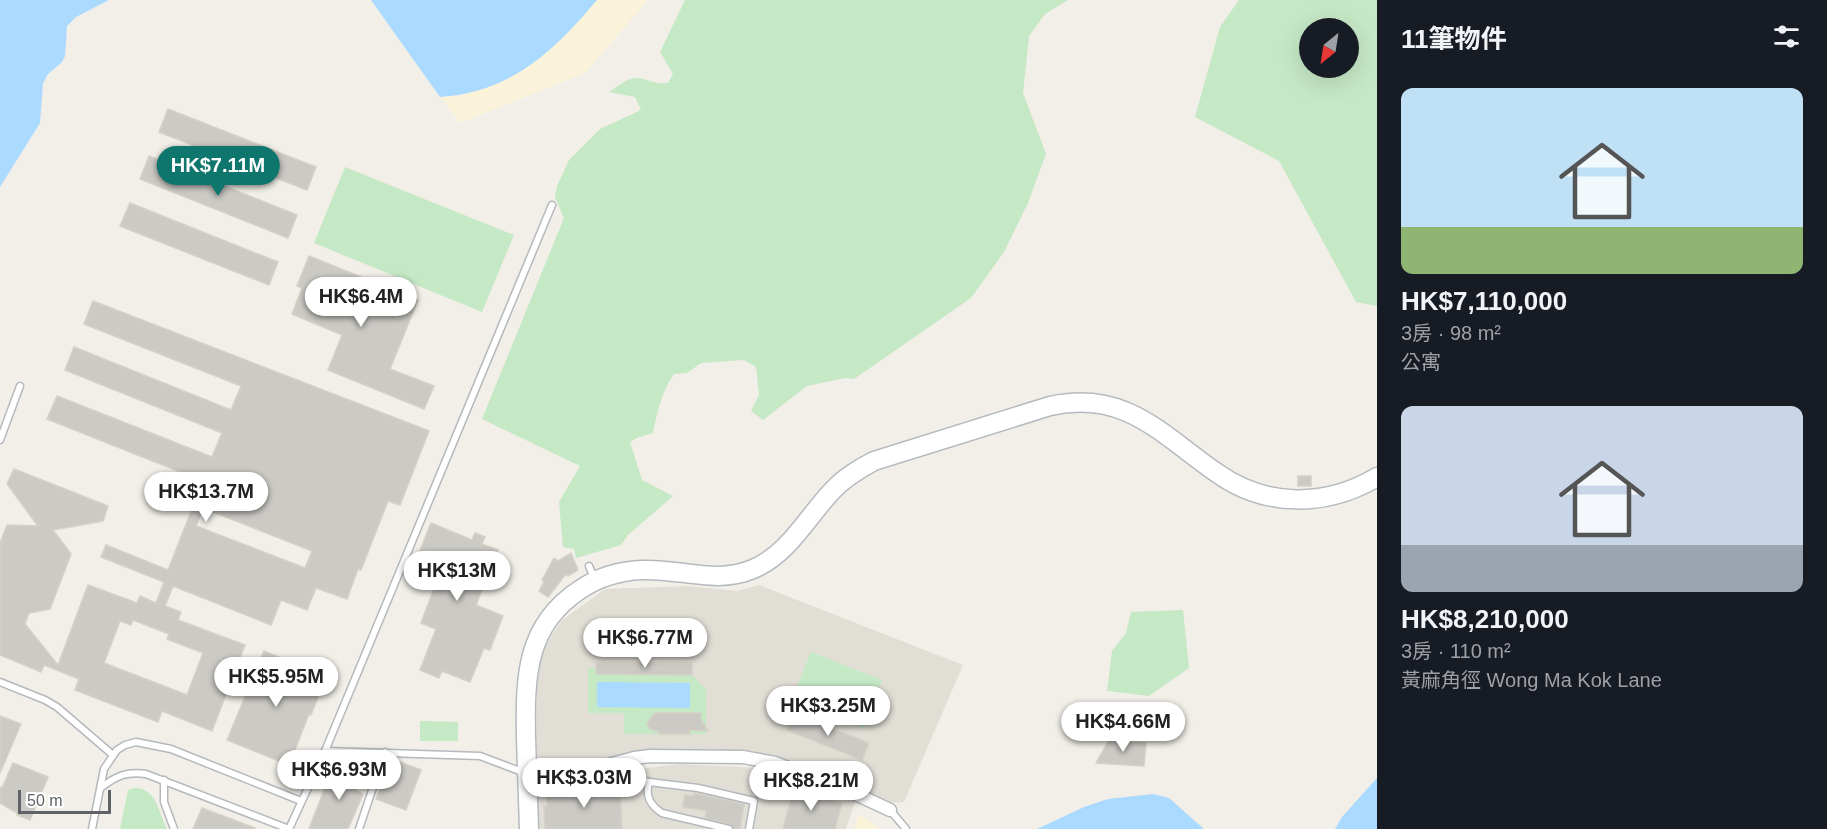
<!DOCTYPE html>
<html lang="zh-TW">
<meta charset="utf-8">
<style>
:root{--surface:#171b24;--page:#20242c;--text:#f1f3f6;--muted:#9ea1a6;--accent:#0f766e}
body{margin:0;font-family:Arial,"Noto Sans TC",sans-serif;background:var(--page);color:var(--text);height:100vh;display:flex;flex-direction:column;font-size:22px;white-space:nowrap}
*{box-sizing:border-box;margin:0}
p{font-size:20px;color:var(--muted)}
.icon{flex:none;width:33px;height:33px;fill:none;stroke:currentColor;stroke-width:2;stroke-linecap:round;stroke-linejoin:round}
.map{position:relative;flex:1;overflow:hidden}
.details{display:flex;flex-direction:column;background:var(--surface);width:450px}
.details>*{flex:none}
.needle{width:39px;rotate:210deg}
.buttons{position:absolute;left:1299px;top:18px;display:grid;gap:12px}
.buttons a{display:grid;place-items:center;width:60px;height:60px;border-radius:50%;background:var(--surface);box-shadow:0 6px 24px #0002;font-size:30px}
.scale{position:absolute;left:18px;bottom:15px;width:93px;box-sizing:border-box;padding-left:6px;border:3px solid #5f6368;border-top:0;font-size:16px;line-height:21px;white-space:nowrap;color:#5f6368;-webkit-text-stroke:4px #fff;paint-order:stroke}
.price{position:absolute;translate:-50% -51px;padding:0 14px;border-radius:21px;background:#fff;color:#222;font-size:20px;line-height:39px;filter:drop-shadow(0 2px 3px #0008)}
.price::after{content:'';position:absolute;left:50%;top:36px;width:18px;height:14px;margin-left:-9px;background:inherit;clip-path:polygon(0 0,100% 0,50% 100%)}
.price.on{background:var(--accent);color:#fff}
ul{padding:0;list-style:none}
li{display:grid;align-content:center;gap:12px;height:318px;padding:0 24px}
li span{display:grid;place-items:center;height:186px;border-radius:12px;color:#555}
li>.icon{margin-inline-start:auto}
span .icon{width:108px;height:108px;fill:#fffc;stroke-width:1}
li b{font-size:26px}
h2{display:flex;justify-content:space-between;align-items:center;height:72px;padding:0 24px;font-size:26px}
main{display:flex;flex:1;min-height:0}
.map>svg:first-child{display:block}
</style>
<main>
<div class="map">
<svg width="1377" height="829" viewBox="0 0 1377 829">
<rect width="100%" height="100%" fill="#f1efe8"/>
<!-- education -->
<g fill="#e1ded6">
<polygon points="759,585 963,665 904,802 883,803 795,764 669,750 536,780 537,685 542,651 562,620 605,589 688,586 737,591"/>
<polygon points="678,764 759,768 783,773 855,801 846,829 532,829 530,793 632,770"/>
</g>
<!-- green -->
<g fill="#c5e8c5" fill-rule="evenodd">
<path d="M685,0H1068L1045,14L1029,36L1023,93L1046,154L1028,203L1004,252L971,298L854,379L845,378L807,386L763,420L751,411L759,395L756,367L744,360L701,363L687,373L674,374C662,391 657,412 653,433L639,437L630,442L642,480L673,496L628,535L621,545L576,558L574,549L563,547L559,502L580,466L482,419L564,218L555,198L557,186L569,160L600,129L641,110L635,97L609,92C616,88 626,79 634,78C646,77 653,85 668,83L673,74L660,52Z"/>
<path d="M1239,0H1377V306L1356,302L1279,161L1195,117L1220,27ZM1310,28H1348V68H1310Z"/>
<polygon points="345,167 514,235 482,312 314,243"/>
<polygon points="1183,610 1189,668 1149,696 1107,691 1112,651 1126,633 1131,612"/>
<polygon points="811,652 882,680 864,728 792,699"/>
<polygon points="596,663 692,663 692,675 706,689 706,734 624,734 624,713 588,713 588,668 596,668"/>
<polygon points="420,721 458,722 458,741 420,741"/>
<path d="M134,788C156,787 159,813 167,829H120L128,790Z"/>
</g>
<!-- sand -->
<g fill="#fbf3d9">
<polygon points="597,0 648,0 585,73 460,123 440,97 461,96 569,32"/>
<polygon points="859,814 880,829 854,829"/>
</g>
<!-- water -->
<g fill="#aadaff">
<polygon points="0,0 109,0 76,17 67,26 65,56 62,62 48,74 43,83 40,123 0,187"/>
<path d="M371,0H597C553,52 511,92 440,97Z"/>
<polygon points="597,682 690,683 690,708 597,707"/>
<polygon points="1377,778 1377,829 1335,829 1342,817"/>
<polygon points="1153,794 1169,798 1204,829 1037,829 1084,807 1108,799"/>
</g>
<!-- building -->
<g fill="#cccac5" stroke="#d6d1c6" stroke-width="1.5" fill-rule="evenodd">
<polygon points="168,109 316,167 307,190 159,132"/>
<polygon points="149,156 297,215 288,238 140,179"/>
<polygon points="130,203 278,262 269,285 120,226"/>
<polygon points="309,256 418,300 390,369 434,386 424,409 328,370 342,335 292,314 302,288 297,286"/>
<path d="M93,301L429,431L400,505L388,501L361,570L358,569L347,599L316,588L307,610L281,600L271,625L173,586L165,606L181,612L178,620L245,645L212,731L162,711L158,722L75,690L79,679L44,665L41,672L0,655V543L7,525L38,526L7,484L14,469L108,506L103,521L53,530L71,554L50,609L29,613L25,624L58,665L88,585L137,603L140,596L156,603L164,582L101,557L106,545L168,570L203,481L47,419L57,396L212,457L222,433L65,370L74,347L231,410L241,386L84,324ZM203,508L312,551L305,568L196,526ZM133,620L169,634L167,639L203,653L187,695L104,663L120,621L131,625Z"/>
<rect x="1298" y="476" width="13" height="10"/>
<polygon points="431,523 472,540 475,533 485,537 482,544 498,550 476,605 503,616 490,650 484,648 470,682 442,671 439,678 420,670 436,629 421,623 440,573 415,563"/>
<polygon points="571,553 578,570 568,576 566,574 548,597 539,591 544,582 542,580 554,558 558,561"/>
<polygon points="264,651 326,677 311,715 309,714 289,765 227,740"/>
<polygon points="596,663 692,663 692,675 596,674"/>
<polygon points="655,713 701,713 701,720 708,731 689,730 690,734 659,734 659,732 650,729 647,723"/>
<polygon points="793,713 869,743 862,760 787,730"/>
<polygon points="0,716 21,724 0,773"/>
<polygon points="1109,740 1146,743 1144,766 1096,763"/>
<polygon points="392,759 421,770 406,810 376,799"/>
<polygon points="13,763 48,777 30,820 17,815 17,813 0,803 0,787 2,788"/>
<polygon points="343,763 363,771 355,790 363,794 348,829 309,829 328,780 335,783"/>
<polygon points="794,787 816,793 815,796 842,803 835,829 783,829"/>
<polygon points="620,788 622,829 545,829 544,806 547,806 547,790"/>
<polygon points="694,793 744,804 740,829 734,829 730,824 705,818 706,811 683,807 685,795 693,796"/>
<polygon points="202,808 255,828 254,829 193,829"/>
</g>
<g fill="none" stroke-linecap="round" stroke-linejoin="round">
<!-- lane casing -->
<g stroke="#b5b8bc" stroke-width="9">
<g id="lane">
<polyline points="0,440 20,386"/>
<polyline points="589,566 595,580"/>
<polyline points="0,682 45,700 57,707 113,755"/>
<polyline points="325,751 480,756 525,773"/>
<path d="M602,767L607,773L649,782C645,796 650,805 662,813L729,829"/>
<polyline points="164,780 164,802 174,829"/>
<polyline points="649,782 698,788 754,801 749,829"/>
<path d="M102,787C116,776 127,771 146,774L289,829"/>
<polyline points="890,810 906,829"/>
<polyline points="92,829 104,769 117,750 125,745 136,742 171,749 301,801"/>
<polyline points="289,829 325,751 552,205"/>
<polyline points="359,829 385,752"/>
</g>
</g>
<!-- street casing -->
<g stroke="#b5b8bc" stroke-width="15">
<polyline id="street" points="528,782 561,778 634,758 650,756 743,757 775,763 845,789 890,810"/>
</g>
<!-- secondary casing -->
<g stroke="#b6babf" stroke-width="21">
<path id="secondary" d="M529,829C528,799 527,768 526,738C525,678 525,625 581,589C599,577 620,571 641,570C680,568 716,585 753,569C789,554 807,517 833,490C845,477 859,469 874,461L1050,406C1125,389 1162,435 1217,473C1266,508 1327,507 1377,477"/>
</g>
<!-- lane -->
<use href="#lane" stroke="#fff" stroke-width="6"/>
<!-- street -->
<use href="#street" stroke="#fff" stroke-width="12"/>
<!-- secondary -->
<use href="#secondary" stroke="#fff" stroke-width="18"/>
</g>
</svg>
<div class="buttons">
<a><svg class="needle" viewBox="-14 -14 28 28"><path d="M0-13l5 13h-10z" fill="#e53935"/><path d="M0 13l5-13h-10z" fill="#9ea1a6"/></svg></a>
</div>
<div class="scale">50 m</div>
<b class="price on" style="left:218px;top:197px">HK$7.11M</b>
<b class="price" style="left:361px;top:328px">HK$6.4M</b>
<b class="price" style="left:206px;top:523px">HK$13.7M</b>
<b class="price" style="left:457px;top:602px">HK$13M</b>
<b class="price" style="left:645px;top:669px">HK$6.77M</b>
<b class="price" style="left:276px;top:708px">HK$5.95M</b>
<b class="price" style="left:828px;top:737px">HK$3.25M</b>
<b class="price" style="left:1123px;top:753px">HK$4.66M</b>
<b class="price" style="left:339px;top:801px">HK$6.93M</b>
<b class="price" style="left:584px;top:809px">HK$3.03M</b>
<b class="price" style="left:811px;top:812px">HK$8.21M</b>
</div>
<section class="details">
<h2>11筆物件<svg class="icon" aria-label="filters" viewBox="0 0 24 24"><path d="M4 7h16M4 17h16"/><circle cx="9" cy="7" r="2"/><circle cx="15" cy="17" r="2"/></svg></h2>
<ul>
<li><span style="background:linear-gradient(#bfe0f5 75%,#8fb573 0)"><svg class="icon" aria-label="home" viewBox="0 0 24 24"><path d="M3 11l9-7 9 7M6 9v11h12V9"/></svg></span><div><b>HK$7,110,000</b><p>3房 · 98 m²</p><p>公寓</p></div></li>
<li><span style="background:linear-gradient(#c9d6e8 75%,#9aa5b1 0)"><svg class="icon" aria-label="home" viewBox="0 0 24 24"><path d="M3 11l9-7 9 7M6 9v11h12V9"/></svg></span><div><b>HK$8,210,000</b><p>3房 · 110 m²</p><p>黃麻角徑 Wong Ma Kok Lane</p></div></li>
</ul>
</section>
</main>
